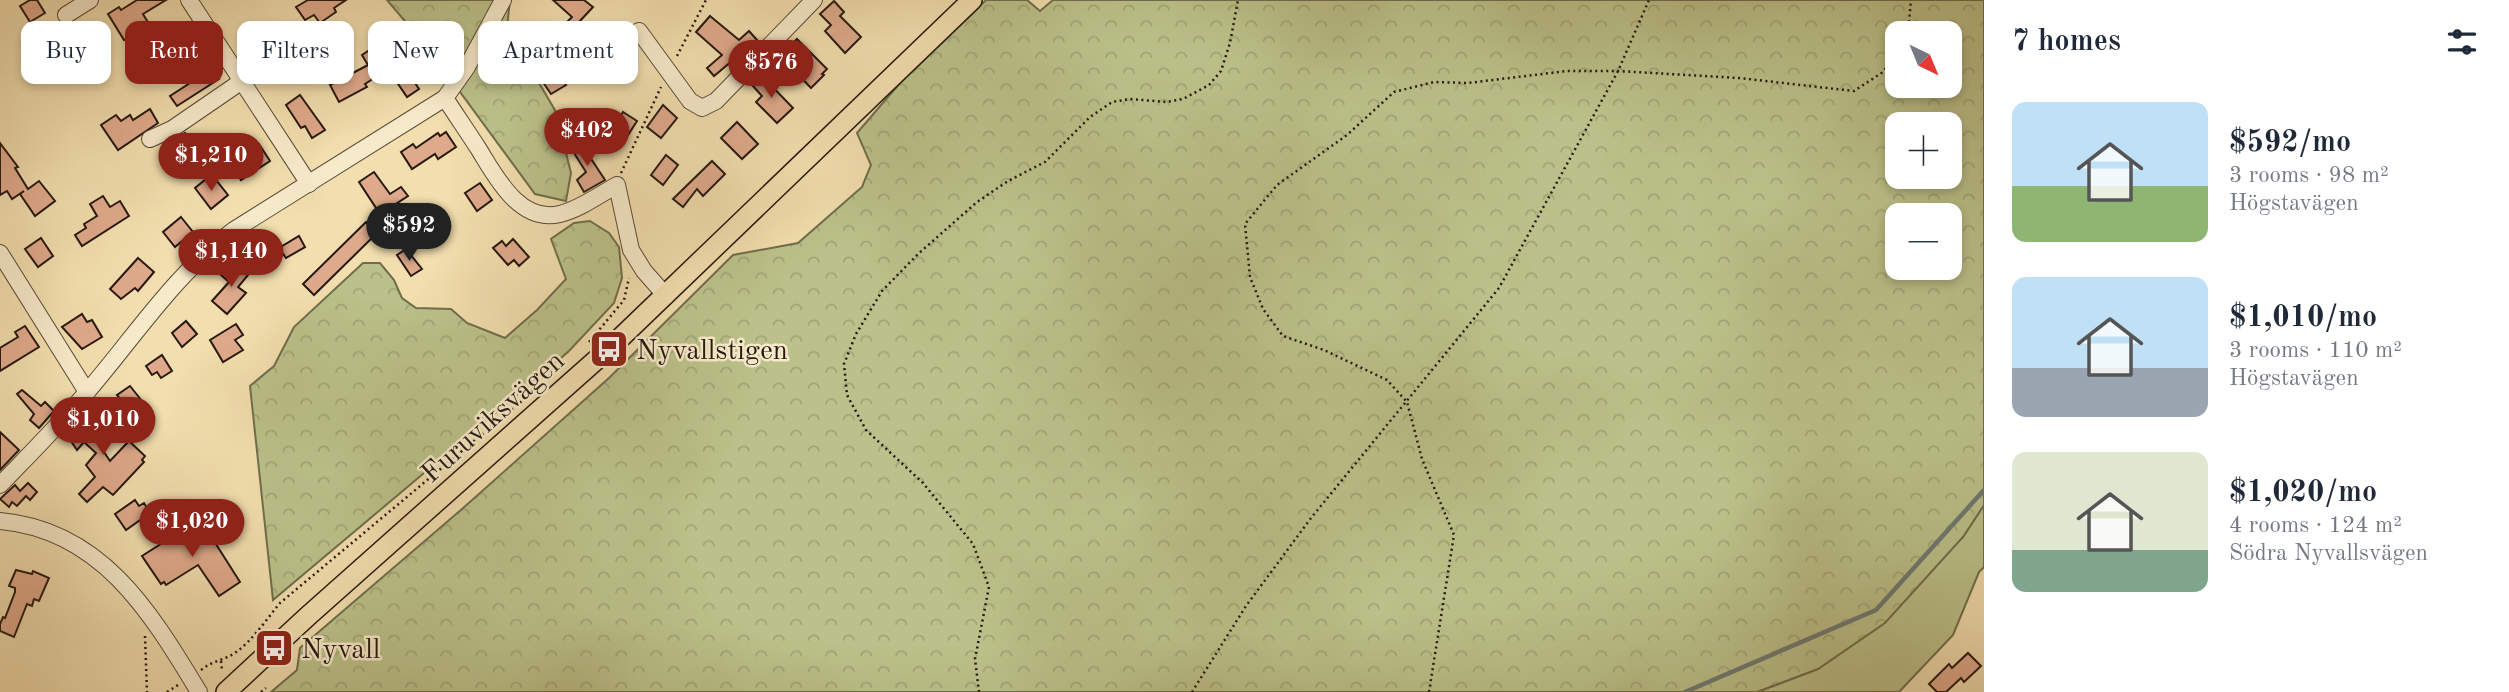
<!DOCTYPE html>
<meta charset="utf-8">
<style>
:root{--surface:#fff;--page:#f6f6f7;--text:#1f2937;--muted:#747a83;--accent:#8f2418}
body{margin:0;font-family:"Old Standard TT",serif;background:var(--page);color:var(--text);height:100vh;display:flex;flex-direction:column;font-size:26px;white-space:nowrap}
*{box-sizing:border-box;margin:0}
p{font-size:23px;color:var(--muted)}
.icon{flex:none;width:38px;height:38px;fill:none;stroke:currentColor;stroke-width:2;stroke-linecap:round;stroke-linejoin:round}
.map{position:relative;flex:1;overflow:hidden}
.side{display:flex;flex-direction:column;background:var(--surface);width:525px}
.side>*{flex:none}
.top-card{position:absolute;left:21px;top:21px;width:665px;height:63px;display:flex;gap:14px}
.needle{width:46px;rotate:137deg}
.fabs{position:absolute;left:1885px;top:21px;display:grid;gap:14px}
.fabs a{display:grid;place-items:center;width:77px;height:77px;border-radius:14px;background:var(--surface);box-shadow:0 4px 10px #0003;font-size:35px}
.price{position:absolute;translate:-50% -60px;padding:0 16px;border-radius:24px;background:var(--accent);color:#fff;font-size:23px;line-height:46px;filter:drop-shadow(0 2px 4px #0008)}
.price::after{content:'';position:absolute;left:50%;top:42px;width:21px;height:16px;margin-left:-10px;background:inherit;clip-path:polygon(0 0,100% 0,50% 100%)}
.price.on{background:#222;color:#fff}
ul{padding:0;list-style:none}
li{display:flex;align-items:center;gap:21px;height:175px;padding:0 28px}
li span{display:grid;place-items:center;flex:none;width:196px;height:140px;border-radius:14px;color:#555}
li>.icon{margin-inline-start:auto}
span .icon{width:84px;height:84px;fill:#fffc;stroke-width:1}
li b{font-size:30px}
h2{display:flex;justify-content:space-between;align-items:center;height:84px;padding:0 28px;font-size:30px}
.tag{padding:0 24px;border-radius:14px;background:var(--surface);box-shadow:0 4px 10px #0003;font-size:24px;line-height:63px}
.tag.on{background:var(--accent);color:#fff}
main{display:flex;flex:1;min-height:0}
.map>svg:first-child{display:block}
</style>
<main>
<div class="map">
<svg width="1984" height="692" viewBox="0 0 1984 692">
<defs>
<pattern id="forest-crowns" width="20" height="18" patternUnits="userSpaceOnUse" patternTransform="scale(1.75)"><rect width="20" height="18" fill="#bbc18a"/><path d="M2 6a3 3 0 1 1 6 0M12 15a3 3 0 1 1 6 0" fill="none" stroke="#a1a576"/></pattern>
</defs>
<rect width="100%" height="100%" fill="#f2deae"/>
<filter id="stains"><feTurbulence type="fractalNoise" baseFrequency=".00286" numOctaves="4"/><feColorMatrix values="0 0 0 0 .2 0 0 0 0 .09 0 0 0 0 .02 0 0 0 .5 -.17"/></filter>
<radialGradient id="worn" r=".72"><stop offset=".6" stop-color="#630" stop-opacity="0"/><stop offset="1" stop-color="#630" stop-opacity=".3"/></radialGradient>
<!-- green -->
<polygon fill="#bbc18a" stroke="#706d4c" stroke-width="2" points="1984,505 1984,567 1979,572 1953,635 1899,692 1757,692 1818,669 1963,537"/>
<!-- forest -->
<g fill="url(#forest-crowns)" stroke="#706d4c" stroke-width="2" fill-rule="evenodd">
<polygon points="387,0 510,0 507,28 556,112 571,173 566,201 535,194 427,47"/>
<path d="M986,0H1027L1040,11L1053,0H1984V505L1963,537L1885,623L1818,669L1757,692H271L297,670L300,648L462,509L609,378L733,255L798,243L862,187L871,165L857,133L900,83ZM1897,33H1950V86H1897ZM1897,124H1950V177H1897ZM1897,215H1950V268H1897Z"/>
<polygon points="590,221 609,233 619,247 622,278 614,303 568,352 273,600 250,386 274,366 294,327 363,263 380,263 394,280 402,298 416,308 451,309 467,323 505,338 537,310 566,279 551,239 574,223"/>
</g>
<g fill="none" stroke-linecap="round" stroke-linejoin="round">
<!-- stream -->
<polyline stroke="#6f7a73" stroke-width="4.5" points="1685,692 1876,610 1984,490"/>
</g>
<!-- building -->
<g fill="#dfaa8b" stroke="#26190f" stroke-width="2">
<polygon points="30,0 37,0 45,13 30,22 20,6"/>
<polygon points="137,0 166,0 143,14 149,24 124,40 108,14 119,7 121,10"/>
<polygon points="308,0 346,0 334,8 336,12 320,23 314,15 305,20 296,7"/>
<polygon points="553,0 584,0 593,7 579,22 585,27 577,35 573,31 559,46 569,60 555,70 566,85 551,94 530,63 543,54 539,47 569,27 565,24 572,17"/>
<polygon points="834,1 844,12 840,16 861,37 845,53 825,31 831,25 820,14"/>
<polygon points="710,16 739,40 749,31 757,40 714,76 707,68 722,55 696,32"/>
<polygon points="386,39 419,89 407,97 388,69 365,84 367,87 339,102 330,85 368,65 362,55"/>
<polygon points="797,39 827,69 822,74 824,75 811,88 789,65 793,61 784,52"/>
<polygon points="187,40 208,70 211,68 219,79 177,106 170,96 190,83 174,60 181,55 176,48"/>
<polygon points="761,75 793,108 777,123 756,102 762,96 752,85"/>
<polygon points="300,95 325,130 312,138 305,126 301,128 286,105"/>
<polygon points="663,105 677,118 661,138 647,127"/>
<polygon points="150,109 158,123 118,150 101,125 116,115 121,121 130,115 133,120"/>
<polygon points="623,112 637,121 621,146 602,134 615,114 620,117"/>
<polygon points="737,122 758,144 742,159 721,138"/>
<polygon points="446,132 456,147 438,159 435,154 412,169 401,152 413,144 416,148 438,133 440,136"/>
<polygon points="185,133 199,149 189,157 175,139"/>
<polygon points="578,139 605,180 584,192 577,180 586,172 569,145"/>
<polygon points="0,143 18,167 15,168 28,189 39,181 55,201 35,216 20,194 24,191 12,199 7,191 0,195"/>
<polygon points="259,144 270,161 241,180 226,155 236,149 240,156"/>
<polygon points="666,155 678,165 663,185 651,175"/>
<polygon points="712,161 725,174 703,196 697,189 683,207 673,199"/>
<polygon points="374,172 390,194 401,187 408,196 380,214 359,182"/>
<polygon points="206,179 211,184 216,180 228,195 211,209 195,188"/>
<polygon points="480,183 492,200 477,211 465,193"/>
<polygon points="103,196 110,207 120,201 129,216 82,246 75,235 86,228 84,224 97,216 90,204"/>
<polygon points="181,217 193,232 175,247 163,232"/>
<polygon points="366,222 376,234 314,295 303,284"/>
<polygon points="299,236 305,247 286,258 279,248"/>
<polygon points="41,238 53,256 38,267 25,249"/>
<polygon points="513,239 529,257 519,266 514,260 508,265 493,248 502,241 506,246"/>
<polygon points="406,249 422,269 411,276 397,255"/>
<polygon points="138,258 154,272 138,291 135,288 121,299 110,289"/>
<polygon points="232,262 248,275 238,287 246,293 227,314 212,301 229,282 221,275"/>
<polygon points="82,314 87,322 92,320 102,337 82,349 62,327"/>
<polygon points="186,321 197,334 182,347 172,333"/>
<polygon points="236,324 243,335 235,340 243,350 223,362 210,340"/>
<polygon points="25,326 39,347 0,371 0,348 18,337 15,332"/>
<polygon points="162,355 172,371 161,378 157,372 152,375 146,366"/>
<polygon points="130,386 154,416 142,426 117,395"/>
<polygon points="22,390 41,406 45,402 54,411 39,428 30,420 34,414 17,394"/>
<polygon points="94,400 103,415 86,425 110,461 129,441 145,456 142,460 144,462 113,495 103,487 87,502 79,494 95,477 86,465 96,453 84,442 77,450 65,432"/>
<polygon points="0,432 19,450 0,470"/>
<polygon points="28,483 37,492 30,500 26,496 17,506 12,502 9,507 0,499 15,485 20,491"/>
<polygon points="135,500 139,506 144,503 150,513 126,530 115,514"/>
<polygon points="200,519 240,582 219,596 198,565 166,585 164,582 161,584 142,556"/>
<polygon points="16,570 32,574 33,571 49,578 39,601 34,599 32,606 27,604 14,637 0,631 0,624 3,617 5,618 15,592 15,588 9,586"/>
<polygon points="1968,653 1981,666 1964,682 1961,678 1946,692 1937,692 1929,684 1949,664 1952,668"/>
</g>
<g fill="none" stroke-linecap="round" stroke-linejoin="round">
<!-- minor casing -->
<g stroke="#594a37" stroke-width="18">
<g id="minor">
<polyline points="189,0 309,184"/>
<polyline points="66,15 90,0"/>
<polyline points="639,31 690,101 702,108 716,101 814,0"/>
<path d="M445,98C456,115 467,131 478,148C495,175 519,224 560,214C580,209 599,195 617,185L631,250L644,271L666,296"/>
<polyline points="150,139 172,129 242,81"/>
<polyline points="0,253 87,392"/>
<path d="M0,485C29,455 60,424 87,392C135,336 175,274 234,230L445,98L467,67L503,0"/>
<path d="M0,521C102,530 151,613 199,692"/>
</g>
</g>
<!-- major casing -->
<g stroke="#26190f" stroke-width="22">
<polyline id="major" points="226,692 308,616 613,345 972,0"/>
</g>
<!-- path -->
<g stroke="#26190f" stroke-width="2.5" stroke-dasharray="2 3.5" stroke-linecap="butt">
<polyline points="1908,33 1911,0"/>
<polyline points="677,56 706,0"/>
<polyline points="621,173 661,87"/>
<polyline points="589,342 624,300 629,278"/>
<polyline points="145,636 147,692"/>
<polyline points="221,661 222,670"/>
<path d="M201,670C212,661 224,660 235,653C253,640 266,620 280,603L535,390"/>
<polyline points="167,692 178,685"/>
<polyline points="261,692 266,688"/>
<polyline points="979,692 975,659 989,587 973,544 923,483 866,430 847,395 844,364 856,334 882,291 918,254 977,202 1008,181 1045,162 1090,117 1112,102 1130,99 1166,102 1183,99 1209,85 1221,71 1230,43 1238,0"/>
<polyline points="1192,692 1246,606 1311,518 1499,288 1618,71 1649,0"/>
<polyline points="1429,692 1454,535 1422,459 1407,402 1387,380 1324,350 1283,336 1263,309 1250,277 1245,224 1277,185 1347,135 1394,92 1434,82 1468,83 1567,71 1618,71 1739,78 1854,91 1883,72 1897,52"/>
</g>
<!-- minor -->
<use href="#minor" stroke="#f7eaca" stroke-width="16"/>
<!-- major -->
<use href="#major" stroke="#f2deae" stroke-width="19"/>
</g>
<!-- icons -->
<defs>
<g id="bus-square" transform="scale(2.0125)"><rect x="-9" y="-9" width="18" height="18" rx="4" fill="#8f2418" stroke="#f7eaca"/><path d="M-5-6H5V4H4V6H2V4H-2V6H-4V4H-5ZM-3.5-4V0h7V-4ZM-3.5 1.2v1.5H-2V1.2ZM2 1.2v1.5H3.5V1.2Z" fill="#fff"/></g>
</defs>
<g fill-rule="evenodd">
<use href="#bus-square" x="609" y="349"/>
<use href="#bus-square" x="274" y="648"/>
</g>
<g text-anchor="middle" stroke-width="5" stroke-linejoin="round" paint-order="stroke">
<!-- poi labels -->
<g font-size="28" fill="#26190f" stroke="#f7eaca" text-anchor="start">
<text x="636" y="359">Nyvallstigen</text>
<text x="301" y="658">Nyvall</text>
</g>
<!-- street labels -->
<g font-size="28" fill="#26190f" stroke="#f7eaca">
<text transform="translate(492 416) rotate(-42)" y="10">Furuviksvägen</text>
</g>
</g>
<rect width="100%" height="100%" filter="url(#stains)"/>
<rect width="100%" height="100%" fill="url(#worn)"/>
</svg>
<div class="fabs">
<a><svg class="needle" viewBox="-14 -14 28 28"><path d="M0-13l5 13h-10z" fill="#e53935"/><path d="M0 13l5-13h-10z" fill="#747a83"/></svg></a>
<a>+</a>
<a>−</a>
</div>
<b class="price" style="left:771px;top:100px">$576</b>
<b class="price" style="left:587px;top:168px">$402</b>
<b class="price" style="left:211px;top:193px">$1,210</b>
<b class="price on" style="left:409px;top:263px">$592</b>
<b class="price" style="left:231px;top:289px">$1,140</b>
<b class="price" style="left:103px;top:457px">$1,010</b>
<b class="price" style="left:192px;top:559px">$1,020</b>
<div class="top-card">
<a class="tag">Buy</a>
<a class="tag on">Rent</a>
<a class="tag">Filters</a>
<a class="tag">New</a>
<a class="tag">Apartment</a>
</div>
</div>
<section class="side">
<h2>7 homes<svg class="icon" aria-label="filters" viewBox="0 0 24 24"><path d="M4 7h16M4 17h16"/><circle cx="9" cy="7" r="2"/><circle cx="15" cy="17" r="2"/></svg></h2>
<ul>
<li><span style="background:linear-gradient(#bfe0f5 60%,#8fb573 0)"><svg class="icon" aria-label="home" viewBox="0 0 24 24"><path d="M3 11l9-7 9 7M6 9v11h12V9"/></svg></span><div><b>$592/mo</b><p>3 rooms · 98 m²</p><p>Högstavägen</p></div></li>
<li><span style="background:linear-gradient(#bfe0f5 65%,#9aa5b1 0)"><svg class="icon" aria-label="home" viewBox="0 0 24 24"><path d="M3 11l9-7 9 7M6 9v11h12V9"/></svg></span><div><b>$1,010/mo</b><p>3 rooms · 110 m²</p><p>Högstavägen</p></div></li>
<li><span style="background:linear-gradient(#dfe7d0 70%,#7fa58c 0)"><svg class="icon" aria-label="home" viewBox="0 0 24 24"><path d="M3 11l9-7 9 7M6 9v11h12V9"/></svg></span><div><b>$1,020/mo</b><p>4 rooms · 124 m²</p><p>Södra Nyvallsvägen</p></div></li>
</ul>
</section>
</main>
